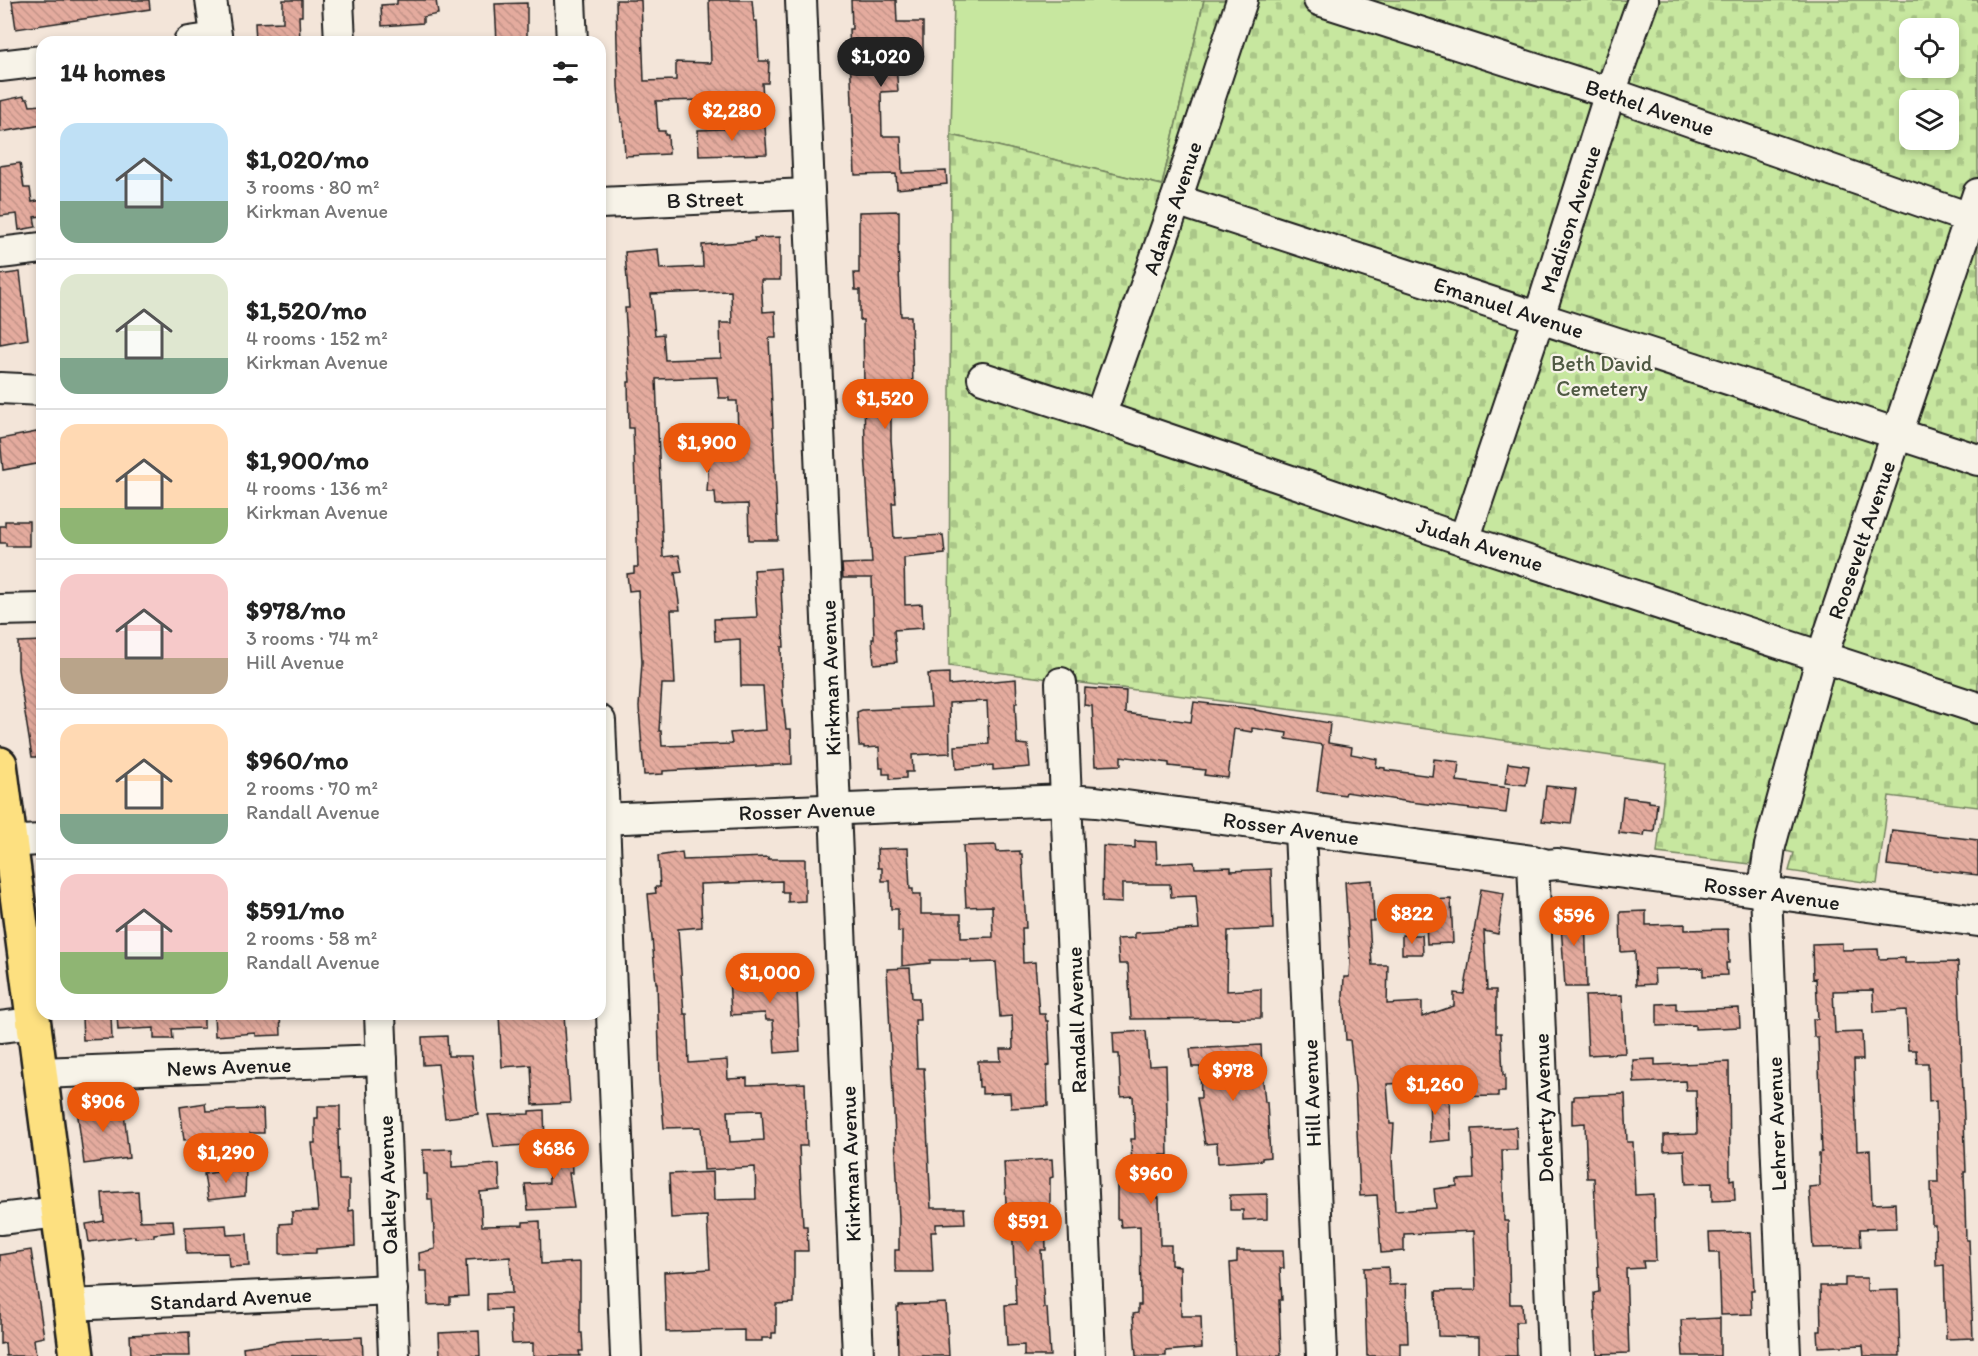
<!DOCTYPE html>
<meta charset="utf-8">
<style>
:root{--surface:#fff;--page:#f2f2f2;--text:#222;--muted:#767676;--line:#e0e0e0;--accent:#ea580c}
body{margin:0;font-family:Itim,sans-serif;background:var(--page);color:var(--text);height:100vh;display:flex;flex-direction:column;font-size:22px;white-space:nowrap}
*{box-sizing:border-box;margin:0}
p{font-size:20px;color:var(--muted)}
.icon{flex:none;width:33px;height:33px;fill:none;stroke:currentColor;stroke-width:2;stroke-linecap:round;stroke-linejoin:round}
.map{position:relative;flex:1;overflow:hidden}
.details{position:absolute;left:36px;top:36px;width:570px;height:984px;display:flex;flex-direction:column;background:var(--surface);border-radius:18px;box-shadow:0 3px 9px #0003}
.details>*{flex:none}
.controls{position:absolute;left:1899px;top:18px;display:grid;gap:12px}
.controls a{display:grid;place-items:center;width:60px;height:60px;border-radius:12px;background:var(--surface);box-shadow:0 3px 9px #0003;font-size:30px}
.price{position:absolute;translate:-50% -51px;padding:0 14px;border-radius:21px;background:var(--accent);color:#fff;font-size:20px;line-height:39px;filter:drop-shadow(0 2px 3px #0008)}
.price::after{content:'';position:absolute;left:50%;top:36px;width:18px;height:14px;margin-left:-9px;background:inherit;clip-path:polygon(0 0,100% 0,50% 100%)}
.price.on{background:#222;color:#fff}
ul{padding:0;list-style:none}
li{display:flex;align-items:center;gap:18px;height:150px;padding:0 24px}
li+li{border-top:2px solid var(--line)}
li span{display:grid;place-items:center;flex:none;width:168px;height:120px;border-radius:18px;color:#555}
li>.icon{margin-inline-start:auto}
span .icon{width:72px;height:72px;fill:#fffc;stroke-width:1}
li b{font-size:26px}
h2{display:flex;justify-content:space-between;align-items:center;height:72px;padding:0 24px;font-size:26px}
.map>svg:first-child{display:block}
</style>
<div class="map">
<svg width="1978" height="1356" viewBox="0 0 1978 1356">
<defs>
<pattern id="cemetery-stones" width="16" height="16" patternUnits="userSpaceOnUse" patternTransform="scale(1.5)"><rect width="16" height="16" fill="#c7e79f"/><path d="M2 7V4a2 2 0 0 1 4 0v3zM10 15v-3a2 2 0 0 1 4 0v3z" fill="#aac688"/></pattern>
<pattern id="building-back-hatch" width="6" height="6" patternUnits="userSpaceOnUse" patternTransform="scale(1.5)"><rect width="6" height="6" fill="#e4ab9e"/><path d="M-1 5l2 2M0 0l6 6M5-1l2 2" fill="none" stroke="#c39388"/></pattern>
</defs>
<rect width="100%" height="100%" fill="#f3e5d9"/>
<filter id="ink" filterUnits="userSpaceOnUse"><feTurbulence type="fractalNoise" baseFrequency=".0167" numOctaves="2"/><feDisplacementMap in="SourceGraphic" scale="12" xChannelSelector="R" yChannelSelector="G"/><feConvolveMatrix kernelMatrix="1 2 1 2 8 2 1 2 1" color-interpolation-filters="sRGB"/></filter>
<g filter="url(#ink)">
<!-- green -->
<polygon fill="#c7e79f" stroke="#72825e" stroke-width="1.5" points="954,0 1204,0 1162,185 951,135"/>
<!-- cemetery -->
<path fill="url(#cemetery-stones)" stroke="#72825e" stroke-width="1.5" fill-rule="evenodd" d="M1204,0H1978V807L1889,796L1877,884L1789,871L1794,853L1754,843L1750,864L1657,853L1667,764L1317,713L949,666L951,135L1162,185ZM1910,28H1948V68H1910ZM1910,100H1948V140H1910Z"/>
<!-- building -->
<g fill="url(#building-back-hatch)" stroke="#1c1c1c" stroke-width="1.5" fill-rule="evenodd">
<polygon points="22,0 149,0 150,9 16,29 12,1"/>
<polygon points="283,0 302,0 302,16 299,16 300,42 256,42 255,23 283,22"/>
<polygon points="397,0 436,0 438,14 423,17 423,23 382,26 381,5 397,4"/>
<polygon points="616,0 641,0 644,81 676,80 676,62 711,63 709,0 752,0 754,21 757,21 759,61 769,61 768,83 762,83 763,99 656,101 658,131 665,131 665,135 668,135 669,154 625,156 623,122 621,122 618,87"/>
<polygon points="851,0 896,0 897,22 923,22 923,52 895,52 898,91 881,92 882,136 901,136 902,173 946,171 947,184 897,189 896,174 855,175 849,29 852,29"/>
<polygon points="527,3 527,42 497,42 495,4"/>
<polygon points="24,96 25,99 28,99 30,106 42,105 42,125 0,132 0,101"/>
<polygon points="765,127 767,154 699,156 698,130"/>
<polygon points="20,163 24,188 30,188 32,202 42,200 42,216 34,217 36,227 19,230 17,214 0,216 0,166"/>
<polygon points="899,211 899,245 898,245 901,316 911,316 913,387 891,387 891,440 896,503 892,503 894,538 943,535 945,554 904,558 905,605 922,604 923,628 894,630 897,662 874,664 872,639 874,639 872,578 843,578 842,564 872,563 865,453 863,320 860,320 860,290 855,290 854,273 859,273 859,212"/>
<path d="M780,237V280H761L763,312L775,311L776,338H769L778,540H749L748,504L716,505L715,492H707L709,459H706V436L738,435L737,401H729V398H719L717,377L656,379L663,557L679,555L682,572L675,573L680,610H671L675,684H662L659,731H661L662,746L732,744L730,733L766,730L763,686H741L740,639L715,641L714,619L757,617L754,570L780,568L784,647H781L782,691L786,729H791L792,764L663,771V774L644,775L639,707L642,662L638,590L629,591L627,574L634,573V567H638L633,428H629L628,382H630L625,308H629L625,252L658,249L660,269L703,267L702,245L755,241L754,238ZM731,291L732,323H720L721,358L665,360L663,334L655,335L651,294Z"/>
<polygon points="20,272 28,339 0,344 0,275"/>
<polygon points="42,431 42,463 3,470 0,439"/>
<polygon points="5,521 29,521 29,546 6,546 6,543 0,543 0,526 5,526"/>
<polygon points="42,641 42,757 32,757 18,669 18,642"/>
<polygon points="949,673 949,685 1016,679 1017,703 1015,703 1017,744 1028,745 1030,767 993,770 993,765 956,769 955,746 989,744 987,701 949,703 950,753 912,755 913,772 906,772 906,778 890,779 890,774 883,774 883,768 880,768 879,747 864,748 864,746 859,746 857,712 862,710 931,707 928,674"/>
<polygon points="1085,688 1126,691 1125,713 1191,722 1194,702 1255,709 1255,710 1330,723 1328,743 1352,747 1351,754 1377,759 1376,767 1385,768 1385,770 1432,776 1434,759 1459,762 1457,781 1509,788 1506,813 1410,802 1346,792 1345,795 1317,791 1323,745 1286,739 1287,733 1252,728 1252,732 1234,729 1228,778 1204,775 1205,770 1169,766 1169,763 1121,756 1121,765 1095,766 1092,706 1084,705"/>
<polygon points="1508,763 1529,766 1526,785 1505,783"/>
<polygon points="1546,786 1576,789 1571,824 1542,821"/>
<polygon points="1623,797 1649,800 1649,802 1657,803 1654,832 1645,831 1644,836 1619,833"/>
<polygon points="1892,830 1978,840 1978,875 1887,865"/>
<polygon points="1135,841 1156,842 1157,864 1194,862 1195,868 1231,867 1231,871 1271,869 1273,929 1228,931 1227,991 1261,989 1261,1018 1131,1019 1128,964 1119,964 1117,939 1135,938 1135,933 1199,929 1196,896 1171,897 1170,884 1122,884 1122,903 1102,902 1103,846 1135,848"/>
<polygon points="996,845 997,852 1020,851 1020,854 1022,854 1026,928 1022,928 1023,963 1035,962 1039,1014 1045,1014 1046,1021 1048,1021 1050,1065 1047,1066 1048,1106 1011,1108 1010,1093 982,1094 982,1087 979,1087 978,1061 1001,1061 1000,1049 1013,1049 1012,1016 1000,1017 996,962 971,963 971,960 930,960 930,963 902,966 902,931 898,932 898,909 891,909 890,881 882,881 882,868 878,868 877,849 908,848 910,889 913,889 913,894 921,894 921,914 961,914 961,938 993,937 992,906 966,907 963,846"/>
<path d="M682,852L683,860L768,857V859H805V901L788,902V892H782V881L700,884L702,927L678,929L684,1014H687L689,1063L727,1060L728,1079L747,1078V1085L805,1083L807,1146H799L803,1226H807L808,1251H794V1303L776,1304V1333H772V1338H762V1341H744V1330L666,1332L664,1272L710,1269L707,1216L671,1218L669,1174L713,1172L714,1200L756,1199L755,1167L704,1170L701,1127L664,1128L660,1079L657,983H656L648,894L656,893L655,887H660L658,856ZM762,1110L764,1140L730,1142L728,1111Z"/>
<polygon points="1372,880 1374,921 1369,921 1372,965 1388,965 1387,1004 1422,1002 1422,1017 1454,1006 1454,993 1464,994 1481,889 1504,893 1498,934 1484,931 1487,990 1496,990 1496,1033 1501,1033 1503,1075 1505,1075 1505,1092 1498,1092 1498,1096 1449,1097 1451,1140 1430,1142 1429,1082 1387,1084 1390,1124 1394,1124 1392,1158 1395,1211 1436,1208 1434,1189 1457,1186 1457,1180 1474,1179 1472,1129 1516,1127 1517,1150 1502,1150 1504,1221 1508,1221 1510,1304 1522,1304 1523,1322 1516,1322 1517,1356 1479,1356 1479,1337 1438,1336 1436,1291 1476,1290 1474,1231 1404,1234 1404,1251 1381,1253 1377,1195 1360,1196 1355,1086 1350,1040 1346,1040 1343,996 1344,977 1349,977 1350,961 1345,882"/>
<polygon points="1451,899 1453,943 1427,944 1425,900"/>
<polygon points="1560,908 1585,908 1587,987 1565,987"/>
<polygon points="1646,911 1646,925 1685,924 1685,930 1728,929 1729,963 1726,963 1727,975 1703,976 1703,968 1654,969 1655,984 1636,985 1635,951 1621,952 1620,912"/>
<polygon points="1402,935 1422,935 1423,954 1402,954"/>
<polygon points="1842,943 1842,950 1878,949 1879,959 1905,958 1905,963 1958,962 1966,1172 1964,1172 1966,1240 1969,1240 1973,1338 1946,1339 1944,1265 1936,1266 1935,1225 1932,1225 1931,1182 1938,1182 1936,1101 1929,1102 1928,1063 1917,1063 1916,1050 1908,1050 1906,1010 1874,1012 1873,990 1833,991 1835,1033 1862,1032 1863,1060 1854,1060 1857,1151 1870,1150 1872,1204 1895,1203 1896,1228 1860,1229 1861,1247 1813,1248 1809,1187 1820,1186 1819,1153 1822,1152 1818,1037 1814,1037 1813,1019 1818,1019 1816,978 1813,979 1812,944"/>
<polygon points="910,968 912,998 919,998 920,1020 915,1020 917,1068 924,1068 931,1208 964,1208 965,1223 936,1224 936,1232 931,1232 933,1272 896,1272 895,1266 895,1250 899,1250 899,1219 887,969"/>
<polygon points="796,972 800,1051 775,1053 773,1020 766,1020 765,1013 731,1015 729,975"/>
<polygon points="1622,995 1625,1053 1588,1055 1585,996"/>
<polygon points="1676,1003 1676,1010 1739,1008 1740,1027 1695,1029 1695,1025 1657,1026 1657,1004"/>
<polygon points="117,1014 204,1014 204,1028 172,1029 173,1039 154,1039 154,1028 118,1030"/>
<polygon points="214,1014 280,1014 281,1035 256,1036 256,1033 215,1036"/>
<polygon points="564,1014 570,1103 533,1105 531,1065 502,1067 499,1015"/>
<polygon points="111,1016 112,1039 83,1040 82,1017"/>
<polygon points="1146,1031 1149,1066 1166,1065 1168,1155 1160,1155 1160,1166 1155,1166 1157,1198 1159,1198 1160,1245 1171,1245 1171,1265 1180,1266 1181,1316 1201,1316 1202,1348 1166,1351 1166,1356 1136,1356 1133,1314 1138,1313 1138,1305 1141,1305 1140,1226 1121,1227 1120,1219 1117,1219 1117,1173 1132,1172 1131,1139 1135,1139 1133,1096 1121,1097 1119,1054 1114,1054 1113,1033"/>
<polygon points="447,1036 448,1056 471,1056 478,1114 445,1118 438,1064 423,1065 422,1037"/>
<polygon points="1261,1045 1262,1071 1265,1102 1267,1102 1270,1157 1262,1158 1262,1160 1218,1163 1217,1143 1205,1144 1197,1098 1201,1098 1200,1067 1192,1067 1190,1049"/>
<polygon points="1655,1059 1655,1065 1729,1062 1730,1180 1734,1179 1735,1200 1712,1201 1712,1183 1686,1184 1684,1150 1664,1151 1664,1135 1697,1134 1696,1090 1686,1090 1685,1081 1634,1083 1633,1060"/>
<polygon points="1625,1094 1627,1142 1633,1142 1635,1195 1654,1194 1656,1261 1643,1261 1644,1268 1626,1269 1629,1353 1597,1354 1594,1293 1599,1292 1594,1178 1587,1178 1585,1123 1572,1124 1572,1100 1574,1100 1574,1096"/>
<polygon points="123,1103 129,1158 84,1164 77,1109"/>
<polygon points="205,1103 206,1111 263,1109 264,1133 250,1133 251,1147 234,1147 234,1135 184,1140 180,1107"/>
<polygon points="318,1106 340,1106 340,1130 338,1130 339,1180 349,1180 349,1211 354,1210 355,1246 316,1249 316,1253 280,1254 280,1224 292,1223 292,1212 318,1211 312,1143 315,1143 315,1118 318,1118"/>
<polygon points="544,1110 545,1144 494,1147 488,1115 529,1114 529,1111"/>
<polygon points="570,1138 572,1173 569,1173 574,1208 528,1210 525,1184 549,1183 547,1139"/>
<polygon points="452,1149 452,1167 499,1164 500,1190 480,1192 482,1226 523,1225 523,1222 540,1221 541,1264 580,1262 580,1333 582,1333 583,1351 579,1351 580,1356 533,1356 533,1343 512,1344 510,1309 487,1310 487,1294 512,1293 510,1257 466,1260 468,1296 450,1297 450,1304 428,1305 427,1271 420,1271 419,1253 435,1249 432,1199 428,1199 427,1174 424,1174 423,1150"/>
<polygon points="1052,1159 1053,1177 1050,1178 1050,1208 1045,1208 1046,1250 1041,1250 1044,1308 1047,1308 1050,1356 1024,1356 1024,1345 1007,1346 1005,1305 1016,1304 1012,1223 1007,1223 1004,1162"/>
<polygon points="246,1168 245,1196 208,1200 204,1174"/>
<polygon points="138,1191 140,1221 173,1220 174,1232 154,1234 154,1237 135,1238 135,1236 89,1242 86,1224 104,1221 102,1193"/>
<polygon points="1267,1194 1267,1219 1243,1220 1243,1210 1230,1210 1230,1195"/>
<polygon points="226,1225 227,1235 247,1234 249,1266 229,1267 228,1253 186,1254 185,1227"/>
<polygon points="1751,1232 1754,1290 1751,1290 1752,1314 1721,1315 1719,1253 1710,1253 1709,1233"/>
<polygon points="31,1250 44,1337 34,1339 36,1356 6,1356 5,1343 0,1344 0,1255"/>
<polygon points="1237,1251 1283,1251 1284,1268 1280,1268 1282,1300 1279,1300 1281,1356 1235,1356 1230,1263 1237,1262"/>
<polygon points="1388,1267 1389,1285 1406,1284 1408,1343 1400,1343 1400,1356 1367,1356 1364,1268"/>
<polygon points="1845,1278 1867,1278 1867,1291 1898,1290 1900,1356 1864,1356 1863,1345 1818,1347 1817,1331 1821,1331 1820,1286 1845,1286"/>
<polygon points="946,1303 949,1356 898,1356 897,1307 899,1307 899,1305"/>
<polygon points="1720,1318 1720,1356 1683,1356 1681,1320"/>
<polygon points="479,1331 480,1356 440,1356 439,1333"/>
<polygon points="189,1332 190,1356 131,1356 130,1335"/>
<polygon points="362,1337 363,1356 244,1356 243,1347 282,1341"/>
</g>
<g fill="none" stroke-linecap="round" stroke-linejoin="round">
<!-- minor casing -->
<g stroke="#1c1c1c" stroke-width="34">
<g id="minor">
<polyline points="211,0 217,42"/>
<polyline points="338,0 340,42"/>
<polyline points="570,0 572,42"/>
<polyline points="801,0 858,1356"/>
<polyline points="1319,0 1610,93 1978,221"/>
<polyline points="189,42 216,38"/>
<polyline points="0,66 42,61"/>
<polyline points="1176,200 1978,460"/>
<polyline points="600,203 809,194"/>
<polyline points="0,253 42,248"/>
<polyline points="983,378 1100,416 1464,540 1978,708"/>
<polyline points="0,388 42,390"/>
<polyline points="1100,416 1176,200 1242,0"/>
<polyline points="1464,540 1539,317 1610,93 1643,0"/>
<polyline points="0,610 42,609"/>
<polyline points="1061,683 1090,1356"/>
<polyline points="600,721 626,1356"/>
<polyline points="600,819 1067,800 1096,802 1533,861 1547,865 1558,864 1978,921"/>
<polyline points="1300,830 1322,1356"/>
<polyline points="0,842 42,840"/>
<polyline points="1533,861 1553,1356"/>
<polyline points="380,1014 394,1356"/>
<polyline points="0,1027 33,1023"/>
<polyline points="40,1073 382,1060"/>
<polyline points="0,1219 58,1212"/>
<polyline points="70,1305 392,1290"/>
<polyline points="1785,1356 1766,892 1766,875 1770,846 1822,656 1978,194"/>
</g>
</g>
<!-- major casing -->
<g stroke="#1c1c1c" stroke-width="38">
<polyline id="major" points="0,764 77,1356"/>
</g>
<!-- minor -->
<use href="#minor" stroke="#f7f3e8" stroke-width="30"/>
<!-- major -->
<use href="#major" stroke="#fde080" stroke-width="33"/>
</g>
</g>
<g text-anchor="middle" stroke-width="4.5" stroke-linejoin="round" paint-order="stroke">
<!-- street labels -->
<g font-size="22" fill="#1c1c1c" stroke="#f7f3e8">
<text transform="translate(1650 107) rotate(19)" y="8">Bethel Avenue</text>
<text transform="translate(705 199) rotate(-2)" y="8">B Street</text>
<text transform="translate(1172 208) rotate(-71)" y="8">Adams Avenue</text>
<text transform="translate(1570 219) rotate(-72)" y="8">Madison Avenue</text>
<text transform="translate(1509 307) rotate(18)" y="8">Emanuel Avenue</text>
<text transform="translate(1861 540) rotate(-71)" y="8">Roosevelt Avenue</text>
<text transform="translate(1480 544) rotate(18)" y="8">Judah Avenue</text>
<text transform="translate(830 678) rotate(-92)" y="8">Kirkman Avenue</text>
<text transform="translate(807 810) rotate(-2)" y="8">Rosser Avenue</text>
<text transform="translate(1291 828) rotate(8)" y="8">Rosser Avenue</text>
<text transform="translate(1772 893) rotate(8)" y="8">Rosser Avenue</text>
<text transform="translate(1076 1020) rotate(-92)" y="8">Randall Avenue</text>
<text transform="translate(229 1066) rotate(-2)" y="8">News Avenue</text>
<text transform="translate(1311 1093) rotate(-92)" y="8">Hill Avenue</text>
<text transform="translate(1543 1108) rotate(-92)" y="8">Doherty Avenue</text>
<text transform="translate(1776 1124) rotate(-92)" y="8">Lehrer Avenue</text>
<text transform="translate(850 1164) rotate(-92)" y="8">Kirkman Avenue</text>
<text transform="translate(387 1185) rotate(-92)" y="8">Oakley Avenue</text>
<text transform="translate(231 1298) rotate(-3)" y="8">Standard Avenue</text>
</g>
<!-- park labels -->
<g font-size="22" fill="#4f5943" stroke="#f7f3e8">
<text x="1602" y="371">Beth David<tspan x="1602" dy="25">Cemetery</tspan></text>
</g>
</g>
</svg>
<div class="controls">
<a><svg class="icon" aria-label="locate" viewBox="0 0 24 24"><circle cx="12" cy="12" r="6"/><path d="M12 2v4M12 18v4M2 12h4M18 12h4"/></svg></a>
<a><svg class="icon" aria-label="layers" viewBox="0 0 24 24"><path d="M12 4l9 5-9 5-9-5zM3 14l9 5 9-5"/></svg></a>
</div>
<b class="price on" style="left:881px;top:88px">$1,020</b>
<b class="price" style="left:732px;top:142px">$2,280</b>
<b class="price" style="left:885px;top:430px">$1,520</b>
<b class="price" style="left:707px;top:474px">$1,900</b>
<b class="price" style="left:1412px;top:945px">$822</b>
<b class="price" style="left:1574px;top:947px">$596</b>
<b class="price" style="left:770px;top:1004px">$1,000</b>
<b class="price" style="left:1233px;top:1102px">$978</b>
<b class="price" style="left:1435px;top:1116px">$1,260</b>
<b class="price" style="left:103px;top:1133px">$906</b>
<b class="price" style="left:554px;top:1180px">$686</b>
<b class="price" style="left:226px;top:1184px">$1,290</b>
<b class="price" style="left:1151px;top:1205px">$960</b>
<b class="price" style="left:1028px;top:1253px">$591</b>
<section class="details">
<h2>14 homes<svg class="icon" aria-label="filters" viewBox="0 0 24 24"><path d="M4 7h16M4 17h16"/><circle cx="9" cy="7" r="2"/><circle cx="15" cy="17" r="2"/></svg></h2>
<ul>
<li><span style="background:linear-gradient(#bfe0f5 65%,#7fa58c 0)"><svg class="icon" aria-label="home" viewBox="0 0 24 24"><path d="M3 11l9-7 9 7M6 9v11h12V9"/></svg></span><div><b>$1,020/mo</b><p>3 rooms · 80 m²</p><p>Kirkman Avenue</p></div></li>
<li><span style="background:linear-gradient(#dfe7d0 70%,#7fa58c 0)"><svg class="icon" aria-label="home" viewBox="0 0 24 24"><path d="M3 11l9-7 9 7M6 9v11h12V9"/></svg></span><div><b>$1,520/mo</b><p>4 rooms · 152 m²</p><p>Kirkman Avenue</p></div></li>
<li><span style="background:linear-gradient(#ffd9b3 70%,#8fb573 0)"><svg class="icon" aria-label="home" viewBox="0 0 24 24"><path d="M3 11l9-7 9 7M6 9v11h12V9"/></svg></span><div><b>$1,900/mo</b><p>4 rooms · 136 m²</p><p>Kirkman Avenue</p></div></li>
<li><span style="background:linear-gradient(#f6c9c9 70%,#b9a48a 0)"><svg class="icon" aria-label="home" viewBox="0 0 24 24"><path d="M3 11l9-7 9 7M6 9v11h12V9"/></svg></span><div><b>$978/mo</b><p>3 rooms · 74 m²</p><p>Hill Avenue</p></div></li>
<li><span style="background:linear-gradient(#ffd9b3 75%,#7fa58c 0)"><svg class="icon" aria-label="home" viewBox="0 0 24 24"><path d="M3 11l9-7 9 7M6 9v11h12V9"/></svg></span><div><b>$960/mo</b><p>2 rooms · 70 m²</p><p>Randall Avenue</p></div></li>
<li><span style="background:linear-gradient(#f6c9c9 65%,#8fb573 0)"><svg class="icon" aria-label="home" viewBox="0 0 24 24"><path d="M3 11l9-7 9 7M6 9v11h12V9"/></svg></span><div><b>$591/mo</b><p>2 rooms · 58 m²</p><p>Randall Avenue</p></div></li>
</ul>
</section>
</div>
